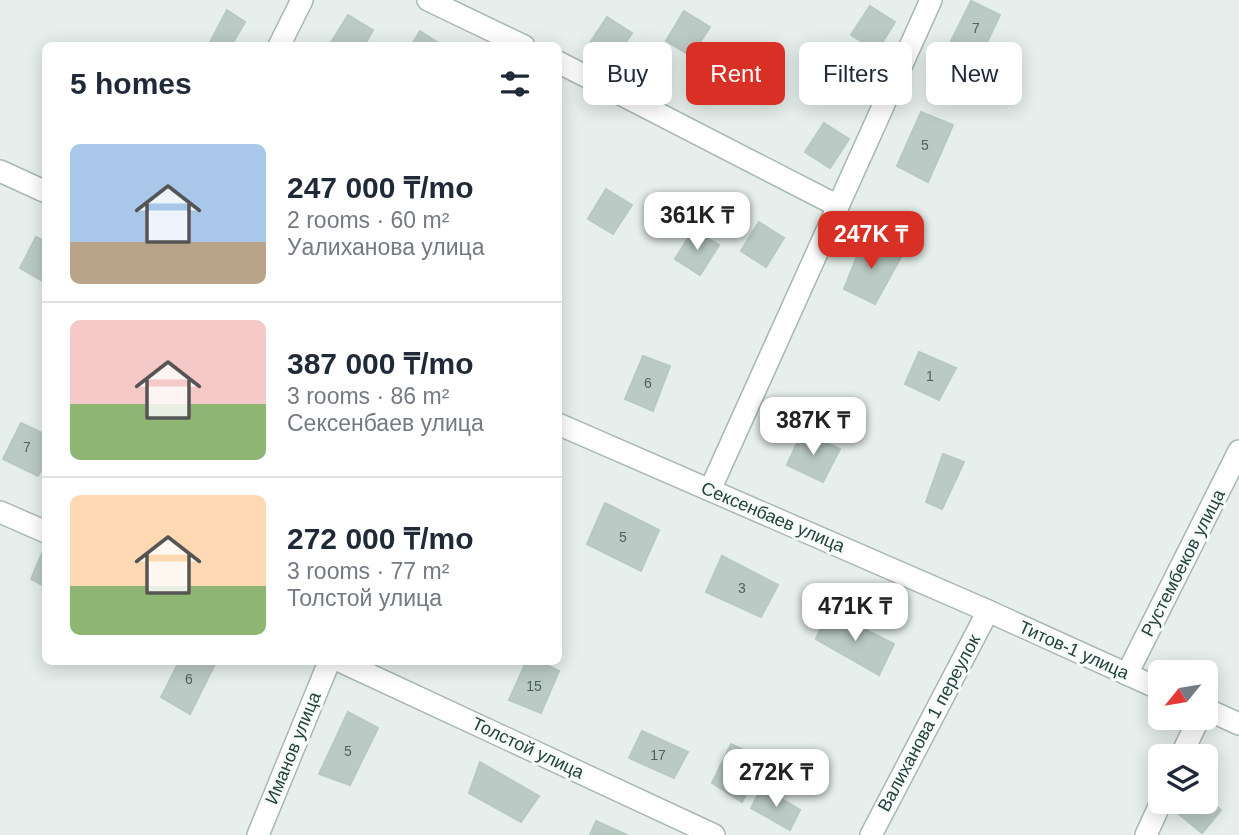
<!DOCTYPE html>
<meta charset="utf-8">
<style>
:root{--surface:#fff;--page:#f6f6f7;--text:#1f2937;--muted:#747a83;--line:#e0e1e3;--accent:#d93025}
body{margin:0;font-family:Arial,sans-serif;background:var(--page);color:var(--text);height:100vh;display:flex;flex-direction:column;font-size:26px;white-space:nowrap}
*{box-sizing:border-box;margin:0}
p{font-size:23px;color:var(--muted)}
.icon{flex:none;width:38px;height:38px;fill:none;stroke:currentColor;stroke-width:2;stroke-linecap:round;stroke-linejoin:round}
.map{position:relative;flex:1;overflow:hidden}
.sheet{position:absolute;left:42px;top:42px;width:520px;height:623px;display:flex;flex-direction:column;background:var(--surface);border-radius:10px;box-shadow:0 4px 18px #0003}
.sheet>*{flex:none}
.banner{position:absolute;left:583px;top:42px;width:551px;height:63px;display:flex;gap:14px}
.needle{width:46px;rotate:240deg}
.tools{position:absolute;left:1148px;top:660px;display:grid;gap:14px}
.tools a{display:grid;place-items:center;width:70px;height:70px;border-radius:10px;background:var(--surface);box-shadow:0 4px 18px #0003;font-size:35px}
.price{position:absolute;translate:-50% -60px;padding:0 16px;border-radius:14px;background:#fff;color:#222;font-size:23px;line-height:46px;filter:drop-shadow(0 2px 4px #0008)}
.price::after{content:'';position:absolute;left:50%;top:42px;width:21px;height:16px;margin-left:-10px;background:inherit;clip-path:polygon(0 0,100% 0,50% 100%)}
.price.current{background:var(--accent);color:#fff}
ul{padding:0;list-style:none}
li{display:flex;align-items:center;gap:21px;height:175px;padding:0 28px}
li+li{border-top:2px solid var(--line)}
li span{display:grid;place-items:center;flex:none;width:196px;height:140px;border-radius:10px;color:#555}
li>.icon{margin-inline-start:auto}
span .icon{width:84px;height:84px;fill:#fffc;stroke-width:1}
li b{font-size:30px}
h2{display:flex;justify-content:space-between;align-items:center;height:84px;padding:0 28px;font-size:30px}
.chip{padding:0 24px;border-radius:10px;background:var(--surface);box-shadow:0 4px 18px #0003;font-size:24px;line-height:63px}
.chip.current{background:var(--accent);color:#fff}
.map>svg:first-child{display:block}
</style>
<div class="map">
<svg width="1239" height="835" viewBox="0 0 1239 835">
<rect width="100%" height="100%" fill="#e6efeb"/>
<!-- building -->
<g fill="#bbcac4" stroke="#b8c9c2" stroke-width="2">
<polygon points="971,1 1000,15 981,55 951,41"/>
<polygon points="870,6 895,22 877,51 851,35"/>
<polygon points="227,10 245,22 231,46 208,46"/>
<polygon points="684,11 710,27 691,56 666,41"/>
<polygon points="348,15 373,30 364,46 332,46 330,44"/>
<polygon points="607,17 632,33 613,62 588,46"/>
<polygon points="420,31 443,46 411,46"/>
<polygon points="850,47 875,63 857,92 831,76"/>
<polygon points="921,112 953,125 928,182 897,166"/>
<polygon points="824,123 849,139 830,168 805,152"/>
<polygon points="606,189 632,205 613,234 588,219"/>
<polygon points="759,222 784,238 766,267 741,251"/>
<polygon points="693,230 719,245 700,275 675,259"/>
<polygon points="865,236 901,257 875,304 844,289"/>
<polygon points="36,237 46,242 46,283 20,268"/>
<polygon points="919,352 956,368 939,400 905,384"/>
<polygon points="643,356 670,366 653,411 625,399"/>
<polygon points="21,423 46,435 46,462 38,476 3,459"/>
<polygon points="802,432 840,449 823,482 787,465"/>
<polygon points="943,454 964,462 942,509 926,502"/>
<polygon points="605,503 659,530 641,571 587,544"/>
<polygon points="42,553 46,555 46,587 31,579"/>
<polygon points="722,556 778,585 761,617 706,592"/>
<polygon points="828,611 894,644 879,675 816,639"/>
<polygon points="179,662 216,662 190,714 161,697"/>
<polygon points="526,662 541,662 559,671 541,713 509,700"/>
<polygon points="348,712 378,728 350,785 319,774"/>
<polygon points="642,731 688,752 674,778 629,758"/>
<polygon points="731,744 765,761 742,802 712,783"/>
<polygon points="480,762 539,796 521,822 469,793"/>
<polygon points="762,787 800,810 790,830 751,808"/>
<polygon points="1206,797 1221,810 1202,833 1175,811 1183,802 1206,802"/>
<polygon points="596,821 627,835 590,835"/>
</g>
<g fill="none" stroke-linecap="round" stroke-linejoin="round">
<!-- minor casing -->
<g stroke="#a8b8b2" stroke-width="24">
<g id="minor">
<polyline points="428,0 524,46"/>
<polyline points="279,46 302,0"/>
<polyline points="558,62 838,206"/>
<polyline points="0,171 46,192"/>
<polyline points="558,424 988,611 1160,689"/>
<polyline points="710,490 931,0"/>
<polyline points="0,512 46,532"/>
<polyline points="342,662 714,835"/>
<polyline points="1127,674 1239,451"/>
<polyline points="1206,709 1239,724"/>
<polyline points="1181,756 1199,718"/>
<polyline points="258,835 329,662"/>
<polyline points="871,835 988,611"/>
<polyline points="1146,835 1161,802"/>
</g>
</g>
<!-- minor -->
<use href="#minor" stroke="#fff" stroke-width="21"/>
</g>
<g text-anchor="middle" stroke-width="6" stroke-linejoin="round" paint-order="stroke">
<!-- number labels -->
<g font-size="14" fill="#4a645c">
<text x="976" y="33">7</text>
<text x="925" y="150">5</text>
<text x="930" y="381">1</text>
<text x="648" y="388">6</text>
<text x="27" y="452">7</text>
<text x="623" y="542">5</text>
<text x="742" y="593">3</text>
<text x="189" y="684">6</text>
<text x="534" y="691">15</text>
<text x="348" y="756">5</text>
<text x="658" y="760">17</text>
</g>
<!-- street labels -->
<g font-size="18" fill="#24423a" stroke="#f7fbf9">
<text transform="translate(773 517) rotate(23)" y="6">Сексенбаев улица</text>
<text transform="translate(1183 563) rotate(-63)" y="6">Рустембеков улица</text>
<text transform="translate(1074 650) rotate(24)" y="6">Титов-1 улица</text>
<text transform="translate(929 723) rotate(-62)" y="6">Валиханова 1 переулок</text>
<text transform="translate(293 748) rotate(-68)" y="6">Иманов улица</text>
<text transform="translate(528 748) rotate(25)" y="6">Толстой улица</text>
</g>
</g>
</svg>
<div class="tools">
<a><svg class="needle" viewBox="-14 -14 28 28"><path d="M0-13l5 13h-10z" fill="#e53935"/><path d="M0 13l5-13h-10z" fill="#747a83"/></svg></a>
<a><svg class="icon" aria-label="layers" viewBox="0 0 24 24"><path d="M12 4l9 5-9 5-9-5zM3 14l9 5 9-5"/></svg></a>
</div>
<b class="price" style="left:697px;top:252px">361K ₸</b>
<b class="price current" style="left:871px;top:271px">247K ₸</b>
<b class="price" style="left:813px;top:457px">387K ₸</b>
<b class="price" style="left:855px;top:643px">471K ₸</b>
<b class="price" style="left:776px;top:809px">272K ₸</b>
<div class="banner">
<a class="chip">Buy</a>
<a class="chip current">Rent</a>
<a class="chip">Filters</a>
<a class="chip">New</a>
</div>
<section class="sheet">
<h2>5 homes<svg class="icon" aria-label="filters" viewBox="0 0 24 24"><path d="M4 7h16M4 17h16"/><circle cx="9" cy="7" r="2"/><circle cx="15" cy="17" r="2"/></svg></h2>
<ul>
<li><span style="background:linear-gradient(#a9c7e8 70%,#b9a48a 0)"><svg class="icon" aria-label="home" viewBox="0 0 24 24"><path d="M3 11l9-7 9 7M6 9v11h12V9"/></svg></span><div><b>247 000 ₸/mo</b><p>2 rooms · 60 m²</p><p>Уалиханова улица</p></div></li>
<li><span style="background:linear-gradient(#f6c9c9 60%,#8fb573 0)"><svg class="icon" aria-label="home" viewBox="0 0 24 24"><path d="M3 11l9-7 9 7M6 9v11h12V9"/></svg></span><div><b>387 000 ₸/mo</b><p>3 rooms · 86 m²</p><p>Сексенбаев улица</p></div></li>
<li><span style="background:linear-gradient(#ffd9b3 65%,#8fb573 0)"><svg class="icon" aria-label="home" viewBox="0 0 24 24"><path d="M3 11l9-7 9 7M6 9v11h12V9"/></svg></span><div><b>272 000 ₸/mo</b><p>3 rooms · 77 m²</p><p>Толстой улица</p></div></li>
</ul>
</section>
</div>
